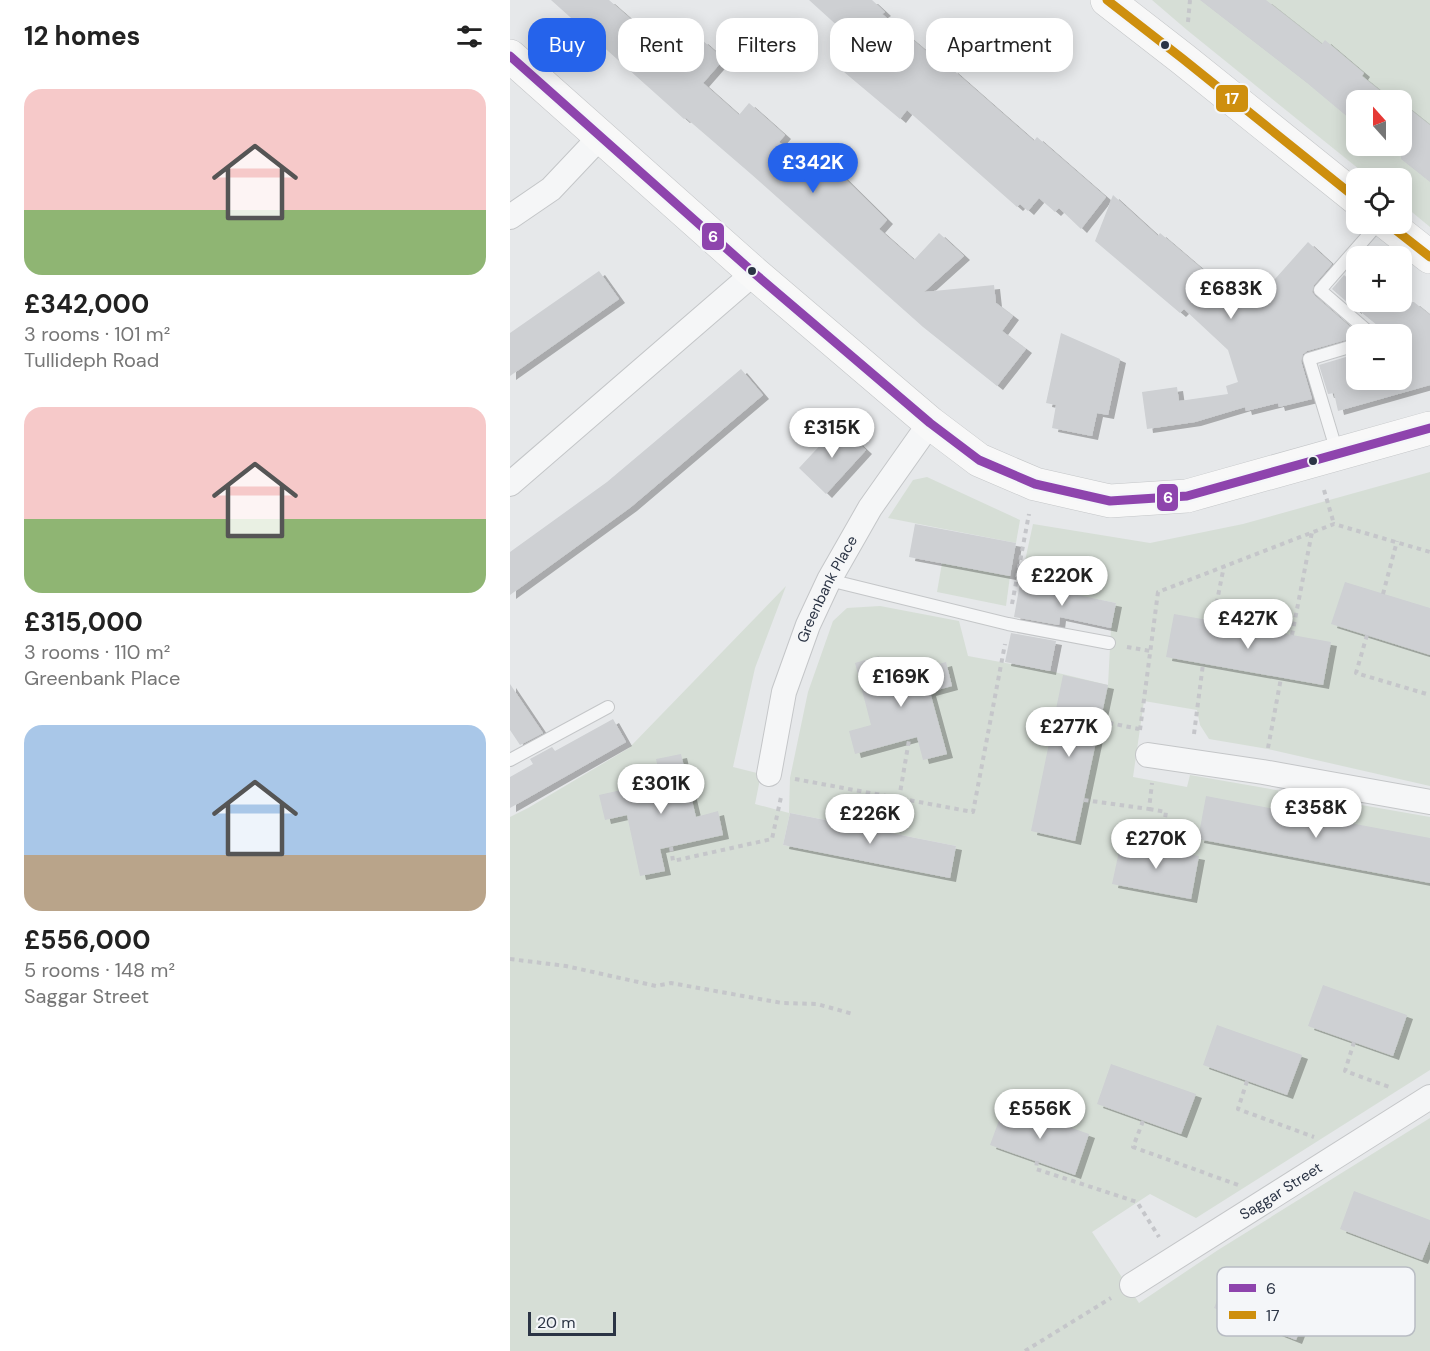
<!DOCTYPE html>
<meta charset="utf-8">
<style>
:root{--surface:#fff;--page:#f2f2f2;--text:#222;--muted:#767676;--accent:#2563eb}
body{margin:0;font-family:"DM Sans",sans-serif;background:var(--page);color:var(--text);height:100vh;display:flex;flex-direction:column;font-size:22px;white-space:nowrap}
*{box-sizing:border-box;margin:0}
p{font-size:20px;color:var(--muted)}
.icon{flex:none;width:33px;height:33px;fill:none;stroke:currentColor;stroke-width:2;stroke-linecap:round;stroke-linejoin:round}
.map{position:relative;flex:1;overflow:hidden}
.panel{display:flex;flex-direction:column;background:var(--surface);width:510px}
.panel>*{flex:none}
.hud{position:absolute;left:18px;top:18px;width:570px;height:54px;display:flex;gap:12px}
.needle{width:39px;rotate:339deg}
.buttons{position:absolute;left:836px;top:90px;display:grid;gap:12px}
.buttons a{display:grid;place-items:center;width:66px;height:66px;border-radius:12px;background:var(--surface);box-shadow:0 3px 15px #0003;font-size:30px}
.scale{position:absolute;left:18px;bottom:15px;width:88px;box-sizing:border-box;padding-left:6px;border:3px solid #2b3445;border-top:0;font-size:16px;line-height:21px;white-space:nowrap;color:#2b3445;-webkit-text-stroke:4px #f4f6f9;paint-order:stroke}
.price{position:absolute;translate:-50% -51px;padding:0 14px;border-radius:21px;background:#fff;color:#222;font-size:20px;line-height:39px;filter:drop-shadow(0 2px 3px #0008)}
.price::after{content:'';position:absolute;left:50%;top:36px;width:18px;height:14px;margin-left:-9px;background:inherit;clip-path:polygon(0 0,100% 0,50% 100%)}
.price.selected{background:var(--accent);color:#fff}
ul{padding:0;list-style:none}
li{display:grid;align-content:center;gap:12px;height:318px;padding:0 24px}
li span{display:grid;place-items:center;height:186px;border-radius:18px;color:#555}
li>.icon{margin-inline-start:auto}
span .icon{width:108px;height:108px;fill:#fffc;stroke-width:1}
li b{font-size:26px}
h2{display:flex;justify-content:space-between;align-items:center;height:72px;padding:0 24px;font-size:26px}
.pill{padding:0 21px;border-radius:18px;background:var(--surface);box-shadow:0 3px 15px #0003;font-size:21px;line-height:54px}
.pill.selected{background:var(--accent);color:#fff}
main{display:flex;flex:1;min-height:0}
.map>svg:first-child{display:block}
</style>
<main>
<section class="panel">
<h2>12 homes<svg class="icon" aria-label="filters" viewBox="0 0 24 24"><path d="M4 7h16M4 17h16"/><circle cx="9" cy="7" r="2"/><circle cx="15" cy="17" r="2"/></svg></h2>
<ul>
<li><span style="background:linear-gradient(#f6c9c9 65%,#8fb573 0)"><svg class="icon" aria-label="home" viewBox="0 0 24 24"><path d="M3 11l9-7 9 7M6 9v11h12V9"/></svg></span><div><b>£342,000</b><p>3 rooms · 101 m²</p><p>Tullideph Road</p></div></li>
<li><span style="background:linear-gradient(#f6c9c9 60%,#8fb573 0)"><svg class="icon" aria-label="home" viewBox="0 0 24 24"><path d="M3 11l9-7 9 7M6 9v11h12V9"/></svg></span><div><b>£315,000</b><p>3 rooms · 110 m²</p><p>Greenbank Place</p></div></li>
<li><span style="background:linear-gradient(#a9c7e8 70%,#b9a48a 0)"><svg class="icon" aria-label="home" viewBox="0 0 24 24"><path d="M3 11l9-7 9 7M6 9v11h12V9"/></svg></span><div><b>£556,000</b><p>5 rooms · 148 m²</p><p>Saggar Street</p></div></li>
</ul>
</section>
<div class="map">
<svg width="920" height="1351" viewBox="0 0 920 1351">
<defs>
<filter id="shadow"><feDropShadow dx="6" dy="4" stdDeviation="0" flood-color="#0004"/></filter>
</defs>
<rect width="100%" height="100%" fill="#e6e8ea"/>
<!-- green -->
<g fill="#d6ded6" fill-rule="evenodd">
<path d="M642,0H920V227L891,203V178H860L677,30ZM846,100H891V146H846Z"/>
<path d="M920,472V786L758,749L699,739L690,725L687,710L634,701L623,777L677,787L680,775L920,817V1070L686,1218L640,1194L582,1232L629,1303L708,1250L920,1118V1351H0V817L18,808L119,748L276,586L245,668L223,767L251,774L245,804L279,813L280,778L298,692L323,621L337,608L370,606L449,621L458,656L540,671L598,685L601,628L606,603L510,584L523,524L640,543L733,524ZM280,813L446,846L440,878L273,845Z"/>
<polygon points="417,477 510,520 506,543 378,518 403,480"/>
<polygon points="432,563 500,576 496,606 427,592"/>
</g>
<!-- building -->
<g fill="#ced0d3" filter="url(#shadow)">
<polygon points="41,0 99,0 171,63 192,40 214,59 193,83 229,115 239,103 275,135 269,142 303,173 315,159 377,220 369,229 404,260 429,233 454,256 414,292 484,285 486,303 503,316 492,331 516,349 487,386 413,327 241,174 176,118 174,119"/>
<polygon points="299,0 362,0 375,12 372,14 440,71 442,69 524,141 527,137 596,197 571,229 549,208 545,212 529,198 518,211 510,204 507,207 397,110 390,119 334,72 353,49"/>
<polygon points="690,0 756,0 812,44 815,40 854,73 852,76 882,100 846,100 846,124 797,83"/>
<polygon points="891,102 920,125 920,182 891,159"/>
<polygon points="603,195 648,236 650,233 711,285 715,280 720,285 726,278 748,298 798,242 822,264 804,285 802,292 805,296 846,332 846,337 797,351 793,354 791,361 802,399 769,407 768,403 736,411 735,407 685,422 637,429 632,392 667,387 669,401 718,394 716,386 728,382 718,350 674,309 670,313 585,241"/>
<polygon points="89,271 109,299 0,376 0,333"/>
<polygon points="834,275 846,285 846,302 904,302 920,315 920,385 828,411 824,393 818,394 809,365 846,354 846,380 891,380 891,334 878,334 846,308 846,310 822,289"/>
<polygon points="551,333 610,359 598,415 587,413 582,436 542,428 546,405 536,403"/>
<polygon points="231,369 253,395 121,507 0,595 0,552 97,482"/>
<polygon points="329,425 356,450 316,494 289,468"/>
<polygon points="405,524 506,543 500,576 399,557"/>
<polygon points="835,582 920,608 920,655 821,624"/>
<polygon points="510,583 606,603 601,628 550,617 549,625 504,617"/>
<polygon points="664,614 821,642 813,685 656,657"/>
<polygon points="501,633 546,641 540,671 495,662"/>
<polygon points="369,656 375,679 436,662 442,686 420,692 437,754 413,760 407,737 345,754 339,731 361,725 345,663"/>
<polygon points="553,675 598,685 565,841 521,831"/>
<polygon points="0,684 33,733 10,745 0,730"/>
<polygon points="103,719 116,742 0,808 0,777 23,764 20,759 42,747 45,751"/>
<polygon points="171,754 186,817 208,811 213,835 150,849 155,871 130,876 117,815 95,820 89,795 151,781 146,759"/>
<polygon points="696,796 920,838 920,883 688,839"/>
<polygon points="280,813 446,846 440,878 273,845"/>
<polygon points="611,842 689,856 681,899 602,884"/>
<polygon points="813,985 897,1015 883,1056 798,1026"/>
<polygon points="707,1025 792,1055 777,1095 693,1065"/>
<polygon points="601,1064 686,1094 671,1134 587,1104"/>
<polygon points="495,1104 579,1134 565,1175 480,1145"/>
<polygon points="844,1191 920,1220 920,1240 912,1260 830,1229"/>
<polygon points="719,1270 801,1302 786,1340 704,1308"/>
</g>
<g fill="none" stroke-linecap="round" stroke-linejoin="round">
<!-- lane casing -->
<g stroke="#c4c6c8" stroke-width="14">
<g id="lane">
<polyline points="861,334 810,290 868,224"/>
<polyline points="827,452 799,359 846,345"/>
<polyline points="319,580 498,624 599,643"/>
<polyline points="0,760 98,707"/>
</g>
</g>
<!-- street casing -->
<g stroke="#c4c6c8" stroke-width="26">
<g id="street">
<polyline points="0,217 41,189 91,136"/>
<polyline points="0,484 244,273"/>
<polyline points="638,755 753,772 920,802"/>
<path id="s1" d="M259,774L274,692L298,625L319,580L360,508L420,423"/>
<path id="s2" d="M622,1285L920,1097"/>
</g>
</g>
<!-- secondary casing -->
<g stroke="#c4c6c8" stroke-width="34">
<g id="secondary">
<polyline points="597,0 673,59 846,198"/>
<polyline points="0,56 244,273 420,423 469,460 525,484 600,501 677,496 920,428"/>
<polyline points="878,224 920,257"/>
</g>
</g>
<!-- path -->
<g stroke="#c5c6ca" stroke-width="4" stroke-dasharray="4.5 4.5" stroke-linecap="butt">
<polyline points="678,22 680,0"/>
<polyline points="814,490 824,524"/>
<polyline points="873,594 887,541"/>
<polyline points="502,604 519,514"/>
<polyline points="703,621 714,566"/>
<polyline points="782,635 802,532"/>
<polyline points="857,635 846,673 920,695"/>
<polyline points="617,647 640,651"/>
<polyline points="590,721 629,729"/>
<polyline points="630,730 648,592 824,524 920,552"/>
<polyline points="684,734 693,664"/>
<polyline points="758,748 771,678"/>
<polyline points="285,779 463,812 495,644"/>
<polyline points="389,799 399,740"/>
<polyline points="574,800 639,809 642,783"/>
<polyline points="639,809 656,812 650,849"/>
<polyline points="161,847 163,861 262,839 271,797"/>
<polyline points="0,959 56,966 146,986 161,983 272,1003 307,1004 343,1014"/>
<polyline points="844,1042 835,1071 882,1088"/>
<polyline points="737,1081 728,1109 804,1137"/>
<polyline points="633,1121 623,1147 728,1185"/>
<polyline points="527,1161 526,1169 627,1202 649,1237"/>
<polyline points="515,1351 601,1298"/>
</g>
<!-- lane -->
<use href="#lane" stroke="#f5f6f7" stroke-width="12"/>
<!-- street -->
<use href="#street" stroke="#f5f6f7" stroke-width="24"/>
<!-- secondary -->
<use href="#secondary" stroke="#f8f8f8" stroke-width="33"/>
<!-- bus-1 casing -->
<g stroke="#f4f6f9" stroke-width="14">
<polyline id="bus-1" points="0,56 244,273 420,423 469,460 525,484 600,501 677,496 920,428"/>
</g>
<!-- bus-2 casing -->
<g stroke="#f4f6f9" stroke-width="14">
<g id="bus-2">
<polyline points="597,0 673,59 846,198"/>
<polyline points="878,224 920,257"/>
</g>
</g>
<!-- bus-1 -->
<use href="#bus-1" stroke="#8e44ad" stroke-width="9"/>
<!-- bus-2 -->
<use href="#bus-2" stroke="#ce8f0e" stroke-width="9"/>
</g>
<!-- markers -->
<g fill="#2b3445" stroke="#f4f6f9" stroke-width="2">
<circle cx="655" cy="45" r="5"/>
<circle cx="242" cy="271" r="5"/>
<circle cx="803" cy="461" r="5"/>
</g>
<g text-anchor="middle" stroke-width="4.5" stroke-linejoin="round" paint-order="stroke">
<!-- street labels -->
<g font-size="15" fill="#2b3445" stroke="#f4f6f9">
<text dy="5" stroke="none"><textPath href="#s1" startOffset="195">Greenbank Place</textPath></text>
<text dy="5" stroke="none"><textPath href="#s2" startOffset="176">Saggar Street</textPath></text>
</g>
</g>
<!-- legend -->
<rect x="707" y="1267" width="198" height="69" rx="9" fill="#f4f6f9" stroke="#b8bcc3" stroke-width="1.5"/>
<rect x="719" y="1284" width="27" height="8" fill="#8e44ad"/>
<rect x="719" y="1311" width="27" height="8" fill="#ce8f0e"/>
<g font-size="16" fill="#2b3445">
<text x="756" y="1294">6</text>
<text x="756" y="1321">17</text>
</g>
<g stroke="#f4f6f9" stroke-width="2">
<rect x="705" y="84" width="34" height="29" rx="6" fill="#ce8f0e"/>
<rect x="191" y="222" width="24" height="29" rx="6" fill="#8e44ad"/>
<rect x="646" y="483" width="23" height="29" rx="6" fill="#8e44ad"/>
</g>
<g font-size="16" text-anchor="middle" font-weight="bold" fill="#fff">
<text x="722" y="104">17</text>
<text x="203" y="242">6</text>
<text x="658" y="503">6</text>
</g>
</svg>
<div class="buttons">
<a><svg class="needle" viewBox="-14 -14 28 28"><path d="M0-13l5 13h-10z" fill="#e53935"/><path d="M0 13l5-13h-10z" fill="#767676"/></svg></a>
<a><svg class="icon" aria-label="locate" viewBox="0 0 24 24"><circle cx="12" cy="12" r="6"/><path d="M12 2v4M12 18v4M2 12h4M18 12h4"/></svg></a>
<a>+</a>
<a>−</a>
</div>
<div class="scale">20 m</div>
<b class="price selected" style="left:303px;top:194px">£342K</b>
<b class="price" style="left:721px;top:320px">£683K</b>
<b class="price" style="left:322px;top:459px">£315K</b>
<b class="price" style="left:552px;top:607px">£220K</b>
<b class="price" style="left:738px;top:650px">£427K</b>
<b class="price" style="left:391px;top:708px">£169K</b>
<b class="price" style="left:559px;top:758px">£277K</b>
<b class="price" style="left:151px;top:815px">£301K</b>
<b class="price" style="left:806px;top:839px">£358K</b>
<b class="price" style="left:360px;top:845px">£226K</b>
<b class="price" style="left:646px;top:870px">£270K</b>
<b class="price" style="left:530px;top:1140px">£556K</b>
<div class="hud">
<a class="pill selected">Buy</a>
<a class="pill">Rent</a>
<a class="pill">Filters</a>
<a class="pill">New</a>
<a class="pill">Apartment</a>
</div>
</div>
</main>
